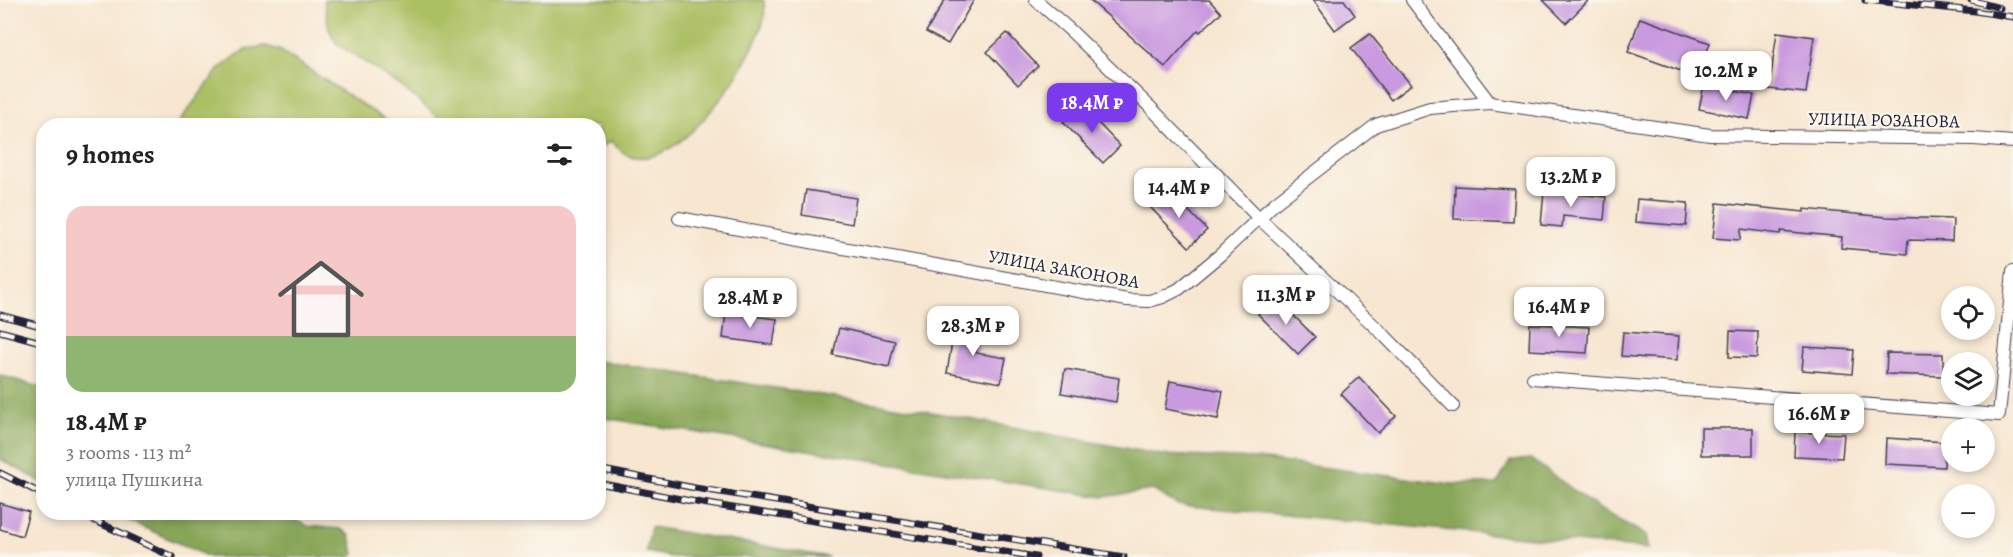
<!DOCTYPE html>
<meta charset="utf-8">
<style>
:root{--surface:#fff;--page:#f6f6f6;--text:#222;--muted:#767676;--accent:#7c3aed}
body{margin:0;font-family:Alegreya,serif;background:var(--page);color:var(--text);height:100vh;display:flex;flex-direction:column;font-size:22px;white-space:nowrap}
*{box-sizing:border-box;margin:0}
p{font-size:20px;color:var(--muted)}
.icon{flex:none;width:33px;height:33px;fill:none;stroke:currentColor;stroke-width:2;stroke-linecap:round;stroke-linejoin:round}
.map{position:relative;flex:1;overflow:hidden}
.drawer{position:absolute;left:36px;top:118px;width:570px;height:402px;display:flex;flex-direction:column;background:var(--surface);border-radius:24px;box-shadow:0 3px 9px #0003}
.drawer>*{flex:none}
.fabs{position:absolute;left:1941px;top:286px;display:grid;gap:12px}
.fabs a{display:grid;place-items:center;width:54px;height:54px;border-radius:50%;background:var(--surface);box-shadow:0 3px 9px #0003;font-size:30px}
.price{position:absolute;translate:-50% -51px;padding:0 14px;border-radius:12px;background:#fff;color:#222;font-size:20px;line-height:39px;filter:drop-shadow(0 2px 3px #0008)}
.price::after{content:'';position:absolute;left:50%;top:36px;width:18px;height:14px;margin-left:-9px;background:inherit;clip-path:polygon(0 0,100% 0,50% 100%)}
.price.selected{background:var(--accent);color:#fff}
ul{padding:0;list-style:none}
li{display:grid;align-content:center;gap:12px;height:318px;padding:0 30px}
li span{display:grid;place-items:center;height:186px;border-radius:18px;color:#555}
li>.icon{margin-inline-start:auto}
span .icon{width:108px;height:108px;fill:#fffc;stroke-width:1}
li b{font-size:26px}
h2{display:flex;justify-content:space-between;align-items:center;height:72px;padding:0 30px;font-size:26px}
.map>svg:first-child{display:block}
</style>
<div class="map">
<svg width="2013" height="557" viewBox="0 0 2013 557">
<rect width="100%" height="100%" fill="#fbf7ec"/>
<filter id="ink" filterUnits="userSpaceOnUse"><feTurbulence type="fractalNoise" baseFrequency=".0167" numOctaves="2"/><feDisplacementMap in="SourceGraphic" scale="12" xChannelSelector="R" yChannelSelector="G"/><feConvolveMatrix kernelMatrix="1 2 1 2 8 2 1 2 1" color-interpolation-filters="sRGB"/></filter>
<filter id="wash" filterUnits="userSpaceOnUse"><feTurbulence type="fractalNoise" baseFrequency=".008" numOctaves="4" result="noise"/><feDisplacementMap in="SourceGraphic" scale="24" xChannelSelector="R" yChannelSelector="G"/><feGaussianBlur stdDeviation="1.35" result="paint"/><feColorMatrix in="noise" values="0 0 0 0 0 0 0 0 0 0 0 0 0 0 0 0 0 1.4 0 .05"/><feComposite in="paint" operator="in"/></filter>
<g filter="url(#wash)">
<rect width="100%" height="100%" fill="#f7e6d0"/>
<!-- green -->
<g fill="#abbf63" stroke="#66704f" stroke-width="1.5">
<path d="M324,0H764C764,6 765,13 764,18C754,60 680,176 628,155C621,152 616,146 611,141L599,148L598,126H449L402,87L336,43L329,29Z"/>
<polygon points="265,46 279,50 395,126 176,126 219,69 244,50"/>
</g>
<!-- forest -->
<g fill="#88a659" stroke="#55644a" stroke-width="1.5">
<polygon points="599,361 921,410 1162,455 1258,459 1453,484 1497,484 1510,461 1531,459 1598,508 1646,535 1649,549 1178,505 1153,490 1103,497 599,417"/>
<polygon points="0,375 43,388 43,483 0,459"/>
<polygon points="112,513 281,513 307,526 341,529 350,536 354,554 350,557 209,557"/>
<polygon points="651,527 829,557 672,557 646,552"/>
</g>
<g id="blocks">
<!-- building -->
<g fill="#c99adf">
<polygon points="945,0 974,0 948,44 926,32"/>
<polygon points="1090,0 1209,0 1221,13 1200,32 1198,30 1165,67"/>
<polygon points="1313,0 1344,0 1355,15 1335,30"/>
<polygon points="1543,0 1589,0 1566,23"/>
<polygon points="1640,18 1710,43 1698,77 1628,52"/>
<polygon points="1777,32 1814,37 1806,93 1769,89"/>
<polygon points="1007,33 1038,66 1018,85 987,52"/>
<polygon points="1370,34 1411,85 1391,100 1351,48"/>
<polygon points="1704,85 1754,95 1749,119 1699,109"/>
<polygon points="1081,105 1120,146 1103,163 1063,122"/>
<polygon points="1455,186 1515,189 1513,222 1454,219"/>
<polygon points="806,190 856,198 852,224 802,215"/>
<polygon points="1169,190 1207,230 1189,247 1151,208"/>
<polygon points="1544,191 1606,197 1604,220 1563,216 1562,227 1541,225"/>
<polygon points="1637,199 1688,203 1686,226 1635,222"/>
<polygon points="1717,203 1804,212 1804,209 1886,217 1953,219 1952,241 1908,240 1907,254 1841,248 1842,237 1781,231 1780,234 1741,229 1740,240 1713,238"/>
<polygon points="1275,297 1315,337 1298,354 1258,314"/>
<polygon points="726,313 777,319 773,345 723,338"/>
<polygon points="955,323 981,327 976,353 1006,358 1001,383 947,373"/>
<polygon points="1530,324 1589,327 1587,353 1529,350"/>
<polygon points="839,328 895,341 889,367 833,355"/>
<polygon points="1730,331 1758,332 1757,358 1729,357"/>
<polygon points="1623,332 1679,336 1677,360 1621,356"/>
<polygon points="1804,347 1854,350 1852,374 1802,370"/>
<polygon points="1887,353 1943,354 1943,376 1886,374"/>
<polygon points="1065,369 1119,378 1116,402 1061,393"/>
<polygon points="1359,377 1396,416 1378,433 1341,394"/>
<polygon points="1170,381 1223,391 1218,419 1165,409"/>
<rect x="1701" y="428" width="52" height="27"/>
<polygon points="1795,432 1844,434 1842,458 1794,456"/>
<polygon points="1886,438 1945,442 1944,467 1885,464"/>
<polygon points="0,503 29,512 22,536 0,529"/>
</g>
</g>
</g>
<g filter="url(#ink)">
<use href="#blocks" fill-opacity="0" stroke="#423f51" stroke-width="1.5"/>
<g fill="none" stroke-linecap="round" stroke-linejoin="round">
<!-- minor casing -->
<g stroke="#423f51" stroke-width="14">
<g id="minor">
<polyline points="1036,0 1071,31 1149,106 1259,218 1382,333 1453,406"/>
<polyline points="1412,0 1490,103 1710,135 1974,139 2013,142"/>
<polyline points="679,218 1127,300 1149,301 1163,297 1179,289 1220,255 1275,203 1376,125 1430,108 1490,103"/>
<polyline points="1533,378 1999,415 2013,271"/>
</g>
</g>
<!-- minor -->
<use href="#minor" stroke="#fff" stroke-width="12"/>
<!-- rail casing -->
<g stroke="#22223b" stroke-width="7">
<g id="rail">
<polyline points="1865,0 1975,11 2013,17"/>
<polyline points="1971,0 2000,8"/>
<polyline points="0,315 44,327"/>
<polyline points="0,331 44,343"/>
<polyline points="598,469 695,488 1124,557"/>
<polyline points="0,473 44,495"/>
<polyline points="598,483 696,502 1036,557"/>
<polyline points="89,518 173,557"/>
</g>
</g>
<!-- rail -->
<use href="#rail" stroke="#fbf7ec" stroke-width="4.5" stroke-dasharray="14" stroke-linecap="butt"/>
</g>
</g>
<g text-anchor="middle" stroke-width="4.5" stroke-linejoin="round" paint-order="stroke">
<!-- street labels -->
<g font-size="18" fill="#22223b" stroke="#fbf7ec">
<text transform="translate(1884 120) rotate(1)" y="6">УЛИЦА РОЗАНОВА</text>
<text transform="translate(1064 269) rotate(10)" y="6">УЛИЦА ЗАКОНОВА</text>
</g>
</g>
</svg>
<div class="fabs">
<a><svg class="icon" aria-label="locate" viewBox="0 0 24 24"><circle cx="12" cy="12" r="6"/><path d="M12 2v4M12 18v4M2 12h4M18 12h4"/></svg></a>
<a><svg class="icon" aria-label="layers" viewBox="0 0 24 24"><path d="M12 4l9 5-9 5-9-5zM3 14l9 5 9-5"/></svg></a>
<a>+</a>
<a>−</a>
</div>
<b class="price" style="left:1726px;top:102px">10.2M ₽</b>
<b class="price selected" style="left:1092px;top:134px">18.4M ₽</b>
<b class="price" style="left:1571px;top:208px">13.2M ₽</b>
<b class="price" style="left:1179px;top:219px">14.4M ₽</b>
<b class="price" style="left:1286px;top:326px">11.3M ₽</b>
<b class="price" style="left:750px;top:329px">28.4M ₽</b>
<b class="price" style="left:1559px;top:338px">16.4M ₽</b>
<b class="price" style="left:973px;top:357px">28.3M ₽</b>
<b class="price" style="left:1819px;top:445px">16.6M ₽</b>
<section class="drawer">
<h2>9 homes<svg class="icon" aria-label="filters" viewBox="0 0 24 24"><path d="M4 7h16M4 17h16"/><circle cx="9" cy="7" r="2"/><circle cx="15" cy="17" r="2"/></svg></h2>
<ul>
<li><span style="background:linear-gradient(#f6c9c9 70%,#8fb573 0)"><svg class="icon" aria-label="home" viewBox="0 0 24 24"><path d="M3 11l9-7 9 7M6 9v11h12V9"/></svg></span><div><b>18.4M ₽</b><p>3 rooms · 113 m²</p><p>улица Пушкина</p></div></li>
</ul>
</section>
</div>
